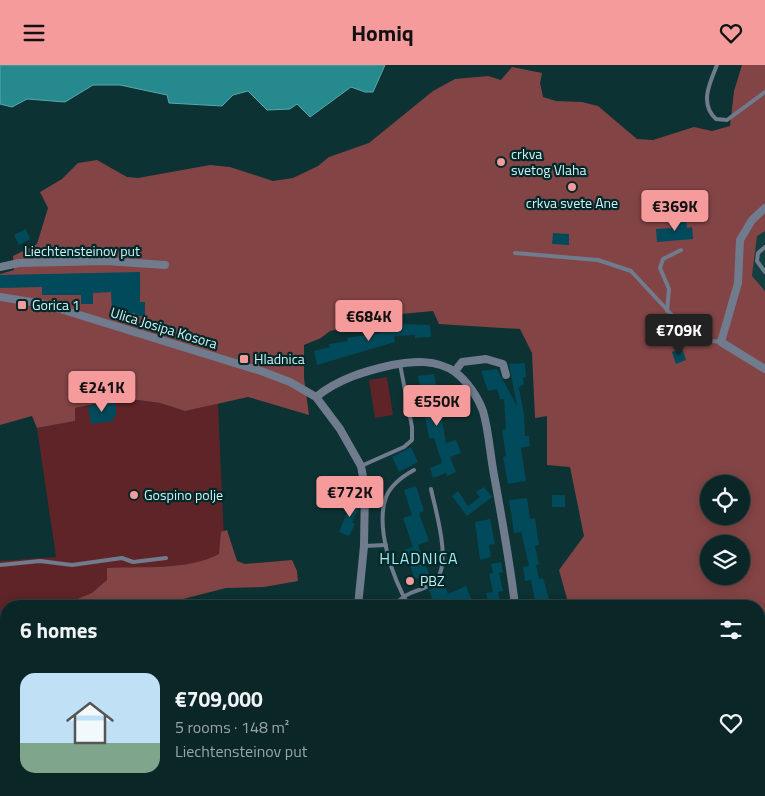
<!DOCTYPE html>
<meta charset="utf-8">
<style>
:root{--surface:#0a2626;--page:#132e2e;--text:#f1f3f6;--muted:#99a5a7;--line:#2a4343;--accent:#f59b9c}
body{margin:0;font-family:"Titillium Web",sans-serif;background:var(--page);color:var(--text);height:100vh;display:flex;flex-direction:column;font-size:19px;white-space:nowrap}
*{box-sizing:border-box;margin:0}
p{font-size:16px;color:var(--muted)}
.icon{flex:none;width:28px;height:28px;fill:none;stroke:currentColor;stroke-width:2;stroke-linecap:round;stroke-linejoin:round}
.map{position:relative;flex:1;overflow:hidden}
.details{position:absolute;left:0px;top:535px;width:765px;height:196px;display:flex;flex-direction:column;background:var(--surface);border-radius:20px 20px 0 0;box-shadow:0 2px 12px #0003,0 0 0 1px var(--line)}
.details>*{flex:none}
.tools{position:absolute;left:700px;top:410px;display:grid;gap:10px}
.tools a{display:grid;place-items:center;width:50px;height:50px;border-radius:50%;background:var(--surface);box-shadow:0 2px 12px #0003,0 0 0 1px var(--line);font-size:25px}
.price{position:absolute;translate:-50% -42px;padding:0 11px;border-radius:5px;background:var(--accent);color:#111;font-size:16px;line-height:32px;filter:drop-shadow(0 1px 2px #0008)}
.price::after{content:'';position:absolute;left:50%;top:30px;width:15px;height:11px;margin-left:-8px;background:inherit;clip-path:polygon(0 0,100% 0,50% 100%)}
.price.current{background:#222;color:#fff}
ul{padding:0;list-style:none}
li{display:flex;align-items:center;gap:15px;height:125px;padding:0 20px}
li+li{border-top:1px solid var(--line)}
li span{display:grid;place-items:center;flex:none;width:140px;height:100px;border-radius:15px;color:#555}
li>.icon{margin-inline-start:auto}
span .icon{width:60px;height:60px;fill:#fffc;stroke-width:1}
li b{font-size:21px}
h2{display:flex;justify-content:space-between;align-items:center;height:60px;padding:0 20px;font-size:21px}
header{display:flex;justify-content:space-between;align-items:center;height:65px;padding:0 20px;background:var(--accent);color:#111;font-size:22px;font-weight:700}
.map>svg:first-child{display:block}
</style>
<header><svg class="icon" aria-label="menu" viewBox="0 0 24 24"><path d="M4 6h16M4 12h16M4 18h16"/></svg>Homiq<svg class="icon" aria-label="heart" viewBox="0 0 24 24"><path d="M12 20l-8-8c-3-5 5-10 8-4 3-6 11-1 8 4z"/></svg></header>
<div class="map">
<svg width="765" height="731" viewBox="0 0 765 731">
<rect width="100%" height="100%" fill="#0d3233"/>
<!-- built -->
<polygon fill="#133f41" points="765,166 765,226 752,211 757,171"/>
<!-- green -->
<g fill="#5f2427">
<polygon points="387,312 393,350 375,353 369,315"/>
<polygon points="138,335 160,338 185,346 218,338 225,499 60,541 6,541 6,569 2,587 0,587 0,496 56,492 37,363 75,356 75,343 108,336"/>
</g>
<!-- forest -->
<g fill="#834445" fill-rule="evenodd">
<path d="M742,0H765V166L757,171L752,211L765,226V579L759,586V541H569L559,505L584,471L570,402L547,400V351L535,353L532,288L520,264L439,259L433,246L369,252L364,259L330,266L321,273L304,280V313L309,350L248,332L185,346L160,338L138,335L108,336L75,343V356L37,363L32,351L0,360V209L14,205L13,191L37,179L48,143L40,127L62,114L78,98L97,95L127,112L138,113L210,100L230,102L273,116L293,113L318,101L329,92L369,78L433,26L455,14L488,11L501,15L512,2L542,8L540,18L543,32L556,36L582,37L598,41L637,74L653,75L694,62L712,66L730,61L734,26ZM709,419H741V451H709ZM709,479H741V511H709Z"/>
<path d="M227,465L237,496L245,499L292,495L297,506L298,516L264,522L226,523L156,541H60L92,528L107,515V503C144,501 186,506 219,489L221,467Z"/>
<polygon points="6,569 6,624 0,624 0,587 2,587"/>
</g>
<!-- water -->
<polygon fill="#26898d" stroke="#59a8ab" points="0,0 385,0 373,27 365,27 351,22 310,52 297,39 290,44 267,45 248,26 233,30 222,41 169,38 167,30 120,20 93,20 65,37 27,34 12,42 0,39"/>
<!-- building -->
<g fill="#004a5b">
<polygon points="686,152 687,163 692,162 693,174 657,177 656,164 673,163 673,153"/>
<polygon points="26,164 30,174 19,180 14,170"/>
<polygon points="553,168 569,169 569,180 552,179"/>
<polygon points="140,207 140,237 145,237 145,251 135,251 135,248 124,249 124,246 112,247 111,227 93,228 93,239 81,239 81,230 42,230 42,222 0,223 0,210"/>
<polygon points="403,259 430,260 431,272 415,273 415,270 394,271 395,277 317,300 314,286 330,282 329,279 348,276 347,273 380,268 379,266 404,261"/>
<polygon points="682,283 686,295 676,299 672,287"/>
<polygon points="525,298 526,312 523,313 524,320 520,321 519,324 524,348 525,371 529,371 530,381 521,383 526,416 508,419 503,392 506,391 502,365 506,364 504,334 500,334 497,324 488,326 481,306 497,304 517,341 509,299"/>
<polygon points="434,309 446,378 456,375 461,388 450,392 456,407 447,411 446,408 433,413 430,403 442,398 434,373 429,373 418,311"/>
<polygon points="108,338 116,338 116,351 113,352 114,356 91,359 88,341"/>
<polygon points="411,382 418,397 399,407 392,392"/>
<polygon points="416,421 424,446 419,448 429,476 418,480 429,509 415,514 404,485 413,482 403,453 412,450 404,425"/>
<polygon points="484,422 492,432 467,451 452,431 458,426 468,441 480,432 476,427"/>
<rect x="552" y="430" width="13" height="12"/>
<polygon points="353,433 359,436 359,444 352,457 355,459 349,471 339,467"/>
<polygon points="527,433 530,454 535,453 539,480 535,481 539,499 536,500 539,514 543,513 551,541 543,541 542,535 535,536 531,515 525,516 523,502 529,501 521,467 514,468 509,435"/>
<polygon points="490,454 495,479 489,480 491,492 480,495 475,457"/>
<polygon points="501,497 503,507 499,508 503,526 498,527 501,541 489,541 486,528 493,527 489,509 493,508 491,499"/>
<polygon points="444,518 448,529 466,521 474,541 435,541 429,525"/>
<polygon points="132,725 161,725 160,731 147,731 132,727"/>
<polygon points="234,725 252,725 256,731 227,731"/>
<polygon points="387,725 406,725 410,731 387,731"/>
<polygon points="418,725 447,725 451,731 418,731"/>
<polygon points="479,725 501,725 507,731 485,731"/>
</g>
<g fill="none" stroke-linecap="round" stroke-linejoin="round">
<!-- service -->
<g stroke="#707b8d" stroke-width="4">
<path d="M717,0C710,17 699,39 716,54L727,55L765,27"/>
<polyline points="765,182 758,188 757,196 765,207"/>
<polyline points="515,188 598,195 631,206 684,263 704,275 721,277"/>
<polyline points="667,246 669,224 660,203 663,194 681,185"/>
<polyline points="361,401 404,382 412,375 412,362 400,299"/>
<polyline points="364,481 386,480"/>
<polyline points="0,500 40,496 72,500 122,493 133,497 166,493"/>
<path d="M394,541C408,524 417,529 433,518C454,503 435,444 431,424"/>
<path d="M409,541C393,514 375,463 386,432C391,420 403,411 414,405"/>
<polyline points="759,657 765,656"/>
</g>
<!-- minor -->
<g stroke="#707b8d" stroke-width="8">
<polyline points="765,143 752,155 740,175 738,218 721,277 765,304"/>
<polyline points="0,202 19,198 106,196 165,200"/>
<polyline points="0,232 44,239 261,306 290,317 316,332 340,364 361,401 365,423 364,481 358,541"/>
<polyline points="455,306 462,297 486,294 503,299 506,310"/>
<path d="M316,332C338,314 365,306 392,300C413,296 436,294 455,307C467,316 478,332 483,346C489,367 490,389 494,410C502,454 510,497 515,541"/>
<polyline points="288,725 293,731"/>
<polyline points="456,725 457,731"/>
<polyline points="596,725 598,731"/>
</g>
<!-- secondary -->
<g stroke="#96a8c5" stroke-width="10">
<polyline points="0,677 6,676"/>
<polyline points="537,725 542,731"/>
</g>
</g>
<!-- markers -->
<g fill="#f59b9c" stroke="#022829" stroke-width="2">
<circle cx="501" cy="97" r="5"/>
<circle cx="572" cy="122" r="5"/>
<rect x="17" y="235" width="10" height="10" rx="2.5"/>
<rect x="239" y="289" width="10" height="10" rx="2.5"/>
<circle cx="134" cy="430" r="5"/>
<circle cx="410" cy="516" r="5"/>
</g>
<g text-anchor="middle" stroke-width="4.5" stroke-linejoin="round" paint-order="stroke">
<!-- poi labels -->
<g font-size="14" fill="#d0f1f2" stroke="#022829" text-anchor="start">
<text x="511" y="94">crkva<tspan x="511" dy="16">svetog Vlaha</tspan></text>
<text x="572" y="143" text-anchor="middle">crkva svete Ane</text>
<text x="32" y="245">Gorica 1</text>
<text x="254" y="299">Hladnica</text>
<text x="144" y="435">Gospino polje</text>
<text x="420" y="521">PBZ</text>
</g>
<!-- street labels -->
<g font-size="14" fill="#d0f1f2" stroke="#022829">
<text x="82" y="191">Liechtensteinov put</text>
<text transform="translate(164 263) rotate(17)" y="5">Ulica Josipa Kosora</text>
</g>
<!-- quarter labels -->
<g font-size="16" letter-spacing="1" fill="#a5e9ec" stroke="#022829">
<text x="419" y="499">HLADNICA</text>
</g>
</g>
</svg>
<div class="tools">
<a><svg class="icon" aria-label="locate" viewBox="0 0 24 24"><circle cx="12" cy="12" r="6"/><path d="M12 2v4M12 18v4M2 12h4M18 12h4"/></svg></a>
<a><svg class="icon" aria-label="layers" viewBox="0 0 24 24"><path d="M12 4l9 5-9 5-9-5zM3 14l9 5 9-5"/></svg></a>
</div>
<b class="price" style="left:675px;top:167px">€369K</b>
<b class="price" style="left:369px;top:277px">€684K</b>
<b class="price current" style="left:679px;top:291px">€709K</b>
<b class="price" style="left:102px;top:348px">€241K</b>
<b class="price" style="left:437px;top:362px">€550K</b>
<b class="price" style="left:350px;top:453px">€772K</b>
<section class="details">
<h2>6 homes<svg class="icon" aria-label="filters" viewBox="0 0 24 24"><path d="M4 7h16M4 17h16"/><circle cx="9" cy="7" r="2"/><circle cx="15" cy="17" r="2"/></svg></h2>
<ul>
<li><span style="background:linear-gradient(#bfe0f5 70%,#7fa58c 0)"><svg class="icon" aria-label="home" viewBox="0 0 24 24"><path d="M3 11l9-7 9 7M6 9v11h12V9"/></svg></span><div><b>€709,000</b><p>5 rooms · 148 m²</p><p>Liechtensteinov put</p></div><svg class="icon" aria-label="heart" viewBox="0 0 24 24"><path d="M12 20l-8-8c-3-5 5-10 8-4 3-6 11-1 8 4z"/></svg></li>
</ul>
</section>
</div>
